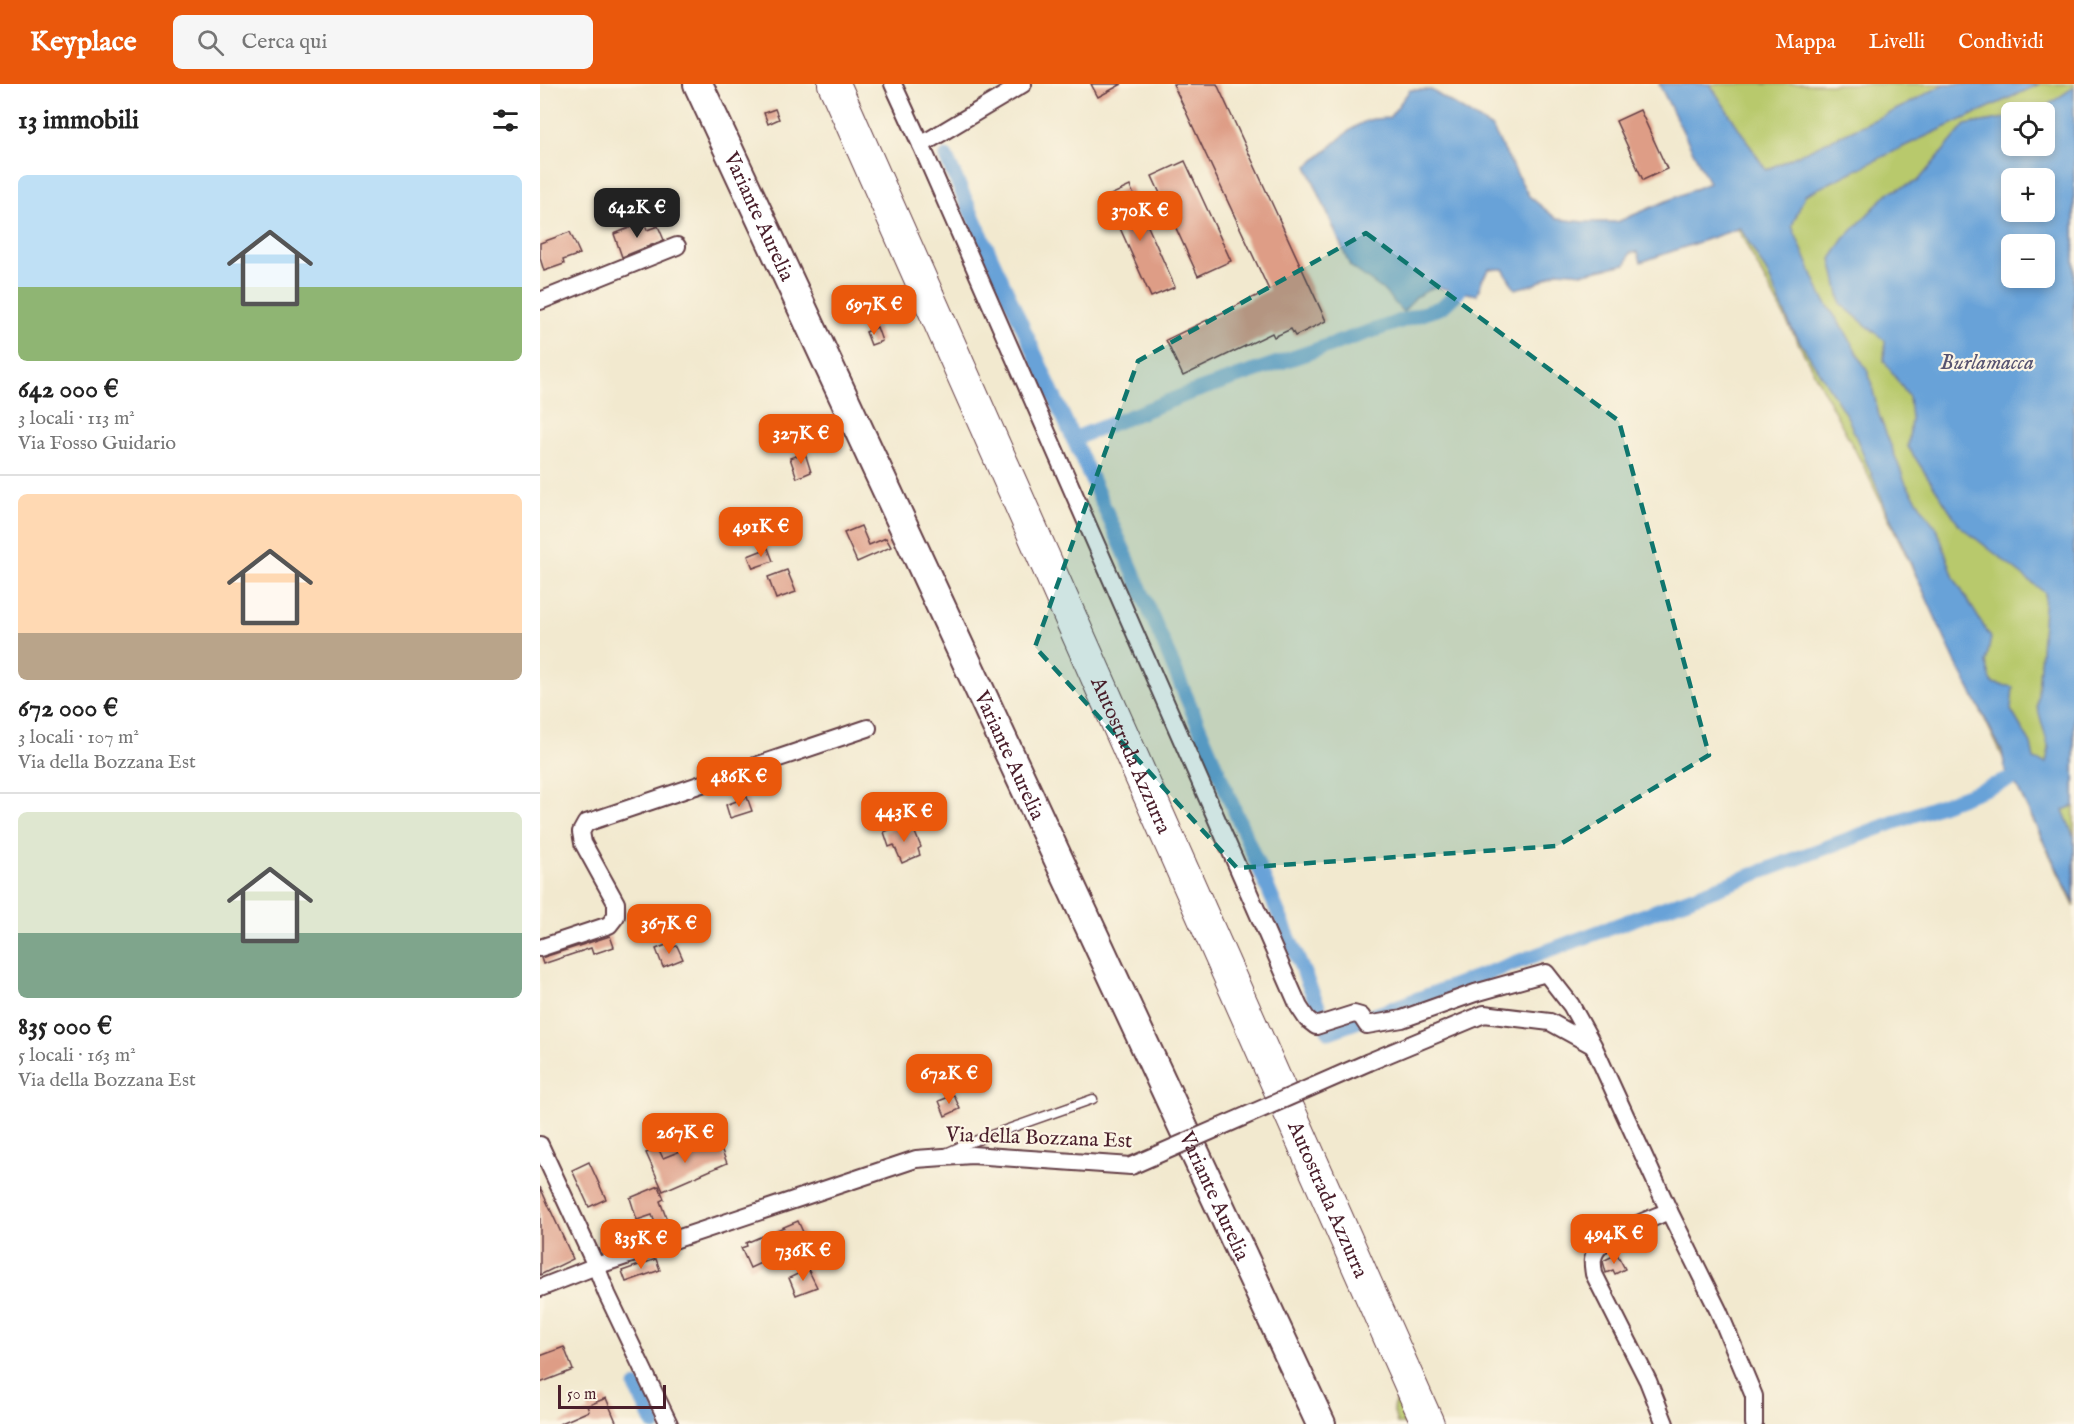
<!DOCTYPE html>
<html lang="it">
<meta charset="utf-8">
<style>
:root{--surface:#fff;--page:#f6f6f6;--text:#222;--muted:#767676;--line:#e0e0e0;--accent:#ea580c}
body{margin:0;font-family:"IM FELL English",serif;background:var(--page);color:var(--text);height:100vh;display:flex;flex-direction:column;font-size:22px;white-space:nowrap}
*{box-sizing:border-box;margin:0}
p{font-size:20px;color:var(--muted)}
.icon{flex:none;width:33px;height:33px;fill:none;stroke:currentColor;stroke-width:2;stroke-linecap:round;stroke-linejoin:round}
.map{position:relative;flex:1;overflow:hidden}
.drawer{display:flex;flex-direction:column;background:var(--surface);width:540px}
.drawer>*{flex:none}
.controls{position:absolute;left:1461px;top:18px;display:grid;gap:12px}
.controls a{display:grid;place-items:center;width:54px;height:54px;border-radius:9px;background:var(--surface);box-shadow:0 3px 9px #0003;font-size:30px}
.scale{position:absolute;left:18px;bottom:15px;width:108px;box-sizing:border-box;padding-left:6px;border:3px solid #4a1f2b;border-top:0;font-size:16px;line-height:21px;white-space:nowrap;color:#4a1f2b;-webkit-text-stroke:4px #fcf5e5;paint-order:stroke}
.price{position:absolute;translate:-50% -51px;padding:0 14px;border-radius:12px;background:var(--accent);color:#fff;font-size:20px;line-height:39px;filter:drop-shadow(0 2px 3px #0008)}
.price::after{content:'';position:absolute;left:50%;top:36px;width:18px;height:14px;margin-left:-9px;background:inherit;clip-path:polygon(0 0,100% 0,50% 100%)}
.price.selected{background:#222;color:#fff}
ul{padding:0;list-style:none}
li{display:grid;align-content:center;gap:12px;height:318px;padding:0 18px}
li+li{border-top:2px solid var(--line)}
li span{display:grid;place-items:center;height:186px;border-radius:9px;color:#555}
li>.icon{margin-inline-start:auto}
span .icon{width:108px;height:108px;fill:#fffc;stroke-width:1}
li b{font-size:26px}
h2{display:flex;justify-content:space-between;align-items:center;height:72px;padding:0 18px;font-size:26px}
header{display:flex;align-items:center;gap:36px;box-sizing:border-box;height:84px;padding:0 30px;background:var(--accent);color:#fff}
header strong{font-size:28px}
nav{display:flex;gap:33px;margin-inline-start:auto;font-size:21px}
.search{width:420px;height:54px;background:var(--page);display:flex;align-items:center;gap:15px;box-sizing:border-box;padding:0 21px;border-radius:9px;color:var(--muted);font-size:22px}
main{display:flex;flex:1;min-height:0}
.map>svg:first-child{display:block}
</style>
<header>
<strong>Keyplace</strong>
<div class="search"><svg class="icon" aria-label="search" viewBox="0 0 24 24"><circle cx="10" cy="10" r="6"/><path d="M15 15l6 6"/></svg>Cerca qui</div>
<nav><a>Mappa</a><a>Livelli</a><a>Condividi</a></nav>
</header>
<main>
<section class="drawer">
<h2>13 immobili<svg class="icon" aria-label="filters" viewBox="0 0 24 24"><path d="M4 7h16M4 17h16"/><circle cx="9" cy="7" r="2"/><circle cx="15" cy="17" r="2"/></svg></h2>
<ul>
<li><span style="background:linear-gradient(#bfe0f5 60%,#8fb573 0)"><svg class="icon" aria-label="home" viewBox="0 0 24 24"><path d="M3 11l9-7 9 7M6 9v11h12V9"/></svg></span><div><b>642 000 €</b><p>3 locali · 113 m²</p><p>Via Fosso Guidario</p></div></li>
<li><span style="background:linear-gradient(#ffd9b3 75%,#b9a48a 0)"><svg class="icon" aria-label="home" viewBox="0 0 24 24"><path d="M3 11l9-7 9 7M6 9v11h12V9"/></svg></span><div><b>672 000 €</b><p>3 locali · 107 m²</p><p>Via della Bozzana Est</p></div></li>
<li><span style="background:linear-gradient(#dfe7d0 65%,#7fa58c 0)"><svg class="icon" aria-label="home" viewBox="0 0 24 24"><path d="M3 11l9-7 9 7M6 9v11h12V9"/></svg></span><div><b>835 000 €</b><p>5 locali · 163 m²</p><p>Via della Bozzana Est</p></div></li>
</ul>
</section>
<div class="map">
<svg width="1534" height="1340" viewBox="0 0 1534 1340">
<rect width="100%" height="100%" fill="#fcf5e5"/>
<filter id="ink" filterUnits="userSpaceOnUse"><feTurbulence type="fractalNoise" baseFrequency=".0167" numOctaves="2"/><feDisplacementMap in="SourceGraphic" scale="12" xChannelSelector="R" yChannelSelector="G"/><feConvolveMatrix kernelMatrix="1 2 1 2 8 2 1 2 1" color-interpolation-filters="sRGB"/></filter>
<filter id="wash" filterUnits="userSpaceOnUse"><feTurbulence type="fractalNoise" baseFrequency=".008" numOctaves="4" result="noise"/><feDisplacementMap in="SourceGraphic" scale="24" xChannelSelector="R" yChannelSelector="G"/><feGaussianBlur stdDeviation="1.35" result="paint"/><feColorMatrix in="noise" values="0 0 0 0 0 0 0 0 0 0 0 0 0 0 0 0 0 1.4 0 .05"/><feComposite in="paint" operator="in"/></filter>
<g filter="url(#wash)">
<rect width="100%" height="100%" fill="#f2e9cf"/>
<!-- green -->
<g fill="#b8c96c" stroke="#81744c" stroke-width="1.5" fill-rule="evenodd">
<path d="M1121,0H1534V822L1325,385ZM1472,28H1504V62H1472ZM1472,94H1504V128H1472ZM1472,160H1504V194H1472Z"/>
<polygon points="855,1318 861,1320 870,1340 857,1340 853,1324"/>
</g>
<!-- water -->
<path fill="#68a2d8" stroke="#596082" stroke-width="1.5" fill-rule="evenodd" d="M1119,0H1170L1226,86L1368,20L1404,0H1500L1367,61L1265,111L1252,142L1282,213L1306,249L1329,290L1339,331L1366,400L1398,447L1414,494L1451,554L1446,579L1452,599L1473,603L1471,626L1491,660L1494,675L1506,679L1509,665L1497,622L1505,509L1420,442L1368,363L1371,335L1369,313L1344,277L1345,257L1301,220L1291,175L1304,155L1348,109L1378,97L1425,41L1471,33L1472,62H1504V28H1488L1502,25L1534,3V722L1523,726L1534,753V819L1477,703L1466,690L1462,667L1414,575L1344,420L1308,334L1252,245L1228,191L1200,144L1101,178L1098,168L1090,169L1086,180L1044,189L1018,187L995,200L975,205L963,185H949L942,196L937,211L894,203L876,213L863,228L843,206L810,182L767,82C789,68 804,45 829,36C835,34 843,35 849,34L870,6H891L952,44L989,112L1017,135L1045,138H1077L1169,99ZM1472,94H1504V128H1472ZM1472,160H1504V194H1472Z"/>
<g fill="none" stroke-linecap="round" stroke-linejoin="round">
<!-- canal -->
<g stroke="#68a2d8" stroke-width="15">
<polyline points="406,73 588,476 789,948 1471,695"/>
<polyline points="533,355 647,310 902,223 918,208"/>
<polyline points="96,1303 114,1340"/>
</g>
</g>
<g id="blocks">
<!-- building -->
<g fill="#de9d86">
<polygon points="551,0 582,0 558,13"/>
<polygon points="633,0 677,0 786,237 755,252 751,245 734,253 732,249 643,292 626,256 729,206"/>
<polygon points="235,25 239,35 228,40 224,29"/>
<polygon points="1100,26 1127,85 1103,96 1076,37"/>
<polygon points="645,77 691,177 658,192 612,92"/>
<polygon points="590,102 635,203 611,213 566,113"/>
<polygon points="104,138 107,146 118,142 124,156 82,173 74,150"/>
<polygon points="30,148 40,170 23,176 24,180 4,187 0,174 0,159"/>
<polygon points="337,243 342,257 331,261 326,248"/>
<polygon points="265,369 271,388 257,394 250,374"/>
<polygon points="321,442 329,461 346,454 351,463 317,478 304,449"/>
<polygon points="228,464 233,477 213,484 208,472"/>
<polygon points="247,486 256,508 236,515 228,493"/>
<polygon points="207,713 212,727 190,734 186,721"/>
<polygon points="358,742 361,749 373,744 381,763 378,765 380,771 362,779 354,761 349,763 344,748"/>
<polygon points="70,852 74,863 53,870 51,864 3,880 1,874"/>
<polygon points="131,859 133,863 137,862 143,875 123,883 116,865"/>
<polygon points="414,1011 420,1025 405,1032 399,1017"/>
<polygon points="168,1056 172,1065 180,1062 187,1079 123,1107 106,1069 118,1064 123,1074"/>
<polygon points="49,1078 66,1115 49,1123 32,1086"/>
<polygon points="119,1102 124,1115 120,1117 130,1144 119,1149 112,1131 97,1136 90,1114"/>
<polygon points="0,1103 33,1175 0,1191"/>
<polygon points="258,1137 267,1157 210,1184 201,1164 207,1162 206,1159"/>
<polygon points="1077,1170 1085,1185 1075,1190 1073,1186 1066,1189 1063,1177"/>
<polygon points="116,1175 120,1186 86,1198 82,1187"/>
<polygon points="268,1185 277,1203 256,1211 249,1194"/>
<polygon points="24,1263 33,1286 0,1299 0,1272"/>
<polygon points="66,1314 77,1340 19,1340 49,1327 47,1322"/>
</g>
</g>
</g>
<g filter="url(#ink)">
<use href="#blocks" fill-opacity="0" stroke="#633d44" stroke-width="1.5"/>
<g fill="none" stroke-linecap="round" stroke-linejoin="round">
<!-- service casing -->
<g stroke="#633d44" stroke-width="11">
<polyline id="service" points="406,1069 426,1060 553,1015"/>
</g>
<!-- minor casing -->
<g stroke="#633d44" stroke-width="20">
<g id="minor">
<polyline points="353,0 381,61 483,0"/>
<path d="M381,61L759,923L767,935L776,942L814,930L821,932L827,941L862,935L935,909L1006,889L1031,921L1053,961L1129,1127C1111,1135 1065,1151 1056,1167C1051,1175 1053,1182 1054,1190L1108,1297L1125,1340"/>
<polyline points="0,217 137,162"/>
<polyline points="0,864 69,841 76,832 76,819 43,759 41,748 46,739 328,644"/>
<polyline points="829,978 944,930 1010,938 1052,961"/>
<polyline points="0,1061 56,1182 67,1210 129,1340"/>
<polyline points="1129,1127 1179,1228 1214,1312 1214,1340"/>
<polyline points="0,1204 56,1182 376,1075 432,1071 591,1082"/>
</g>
</g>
<!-- trunk casing -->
<g stroke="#633d44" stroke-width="32">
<g id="trunk">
<path id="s1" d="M158,0L781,1340"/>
</g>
</g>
<!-- motorway casing -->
<g stroke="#633d44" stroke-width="34">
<g id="motorway">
<path id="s2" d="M294,0L888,1340"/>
</g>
</g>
<!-- service -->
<use href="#service" stroke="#fff" stroke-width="8"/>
<!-- minor -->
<use href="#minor" stroke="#fff" stroke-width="16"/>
<!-- trunk -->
<use href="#trunk" stroke="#fff" stroke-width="28"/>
<!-- motorway -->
<use href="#motorway" stroke="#fff" stroke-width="32"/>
<!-- minor-bridge casing -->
<g stroke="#633d44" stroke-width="20" stroke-linecap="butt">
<polyline id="minor-bridge" points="591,1082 829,978"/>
</g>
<!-- minor-bridge -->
<use href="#minor-bridge" stroke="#fff" stroke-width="16"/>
</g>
</g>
<!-- marked area -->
<path fill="#0f766e" fill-opacity="0.2" stroke="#0f766e" stroke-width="4.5" stroke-dasharray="12 8" stroke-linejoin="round" d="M826,149L1079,337L1169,671L1017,762L697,784L495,563L598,277Z"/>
<g text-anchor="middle" stroke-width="4.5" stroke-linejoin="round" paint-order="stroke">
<!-- street labels -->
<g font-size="21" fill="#4a1f2b" stroke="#fcf5e5">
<text dy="7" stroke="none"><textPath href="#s1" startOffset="146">Variante Aurelia</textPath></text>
<text dy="7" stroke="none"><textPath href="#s1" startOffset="740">Variante Aurelia</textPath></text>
<text dy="7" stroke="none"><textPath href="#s2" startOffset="734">Autostrada Azzurra</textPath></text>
<text transform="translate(499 1053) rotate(2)" y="7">Via della Bozzana Est</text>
<text dy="7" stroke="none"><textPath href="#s1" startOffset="1226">Variante Aurelia</textPath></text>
<text dy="7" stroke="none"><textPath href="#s2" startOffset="1220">Autostrada Azzurra</textPath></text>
</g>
<!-- water labels -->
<g font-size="22" font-style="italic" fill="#565370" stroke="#fcf5e5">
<text x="1447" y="285">Burlamacca</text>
</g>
</g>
</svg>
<div class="controls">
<a><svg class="icon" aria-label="locate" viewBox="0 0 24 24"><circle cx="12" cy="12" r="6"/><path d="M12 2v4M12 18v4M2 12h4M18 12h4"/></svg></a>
<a>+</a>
<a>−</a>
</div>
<div class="scale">50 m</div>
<b class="price selected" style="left:97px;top:155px">642K €</b>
<b class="price" style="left:600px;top:158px">370K €</b>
<b class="price" style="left:334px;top:252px">697K €</b>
<b class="price" style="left:261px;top:381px">327K €</b>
<b class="price" style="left:221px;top:474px">491K €</b>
<b class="price" style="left:199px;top:724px">486K €</b>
<b class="price" style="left:364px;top:759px">443K €</b>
<b class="price" style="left:129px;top:871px">367K €</b>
<b class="price" style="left:409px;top:1021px">672K €</b>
<b class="price" style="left:145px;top:1080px">267K €</b>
<b class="price" style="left:1074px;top:1181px">494K €</b>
<b class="price" style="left:101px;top:1186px">835K €</b>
<b class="price" style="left:263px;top:1198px">736K €</b>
</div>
</main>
